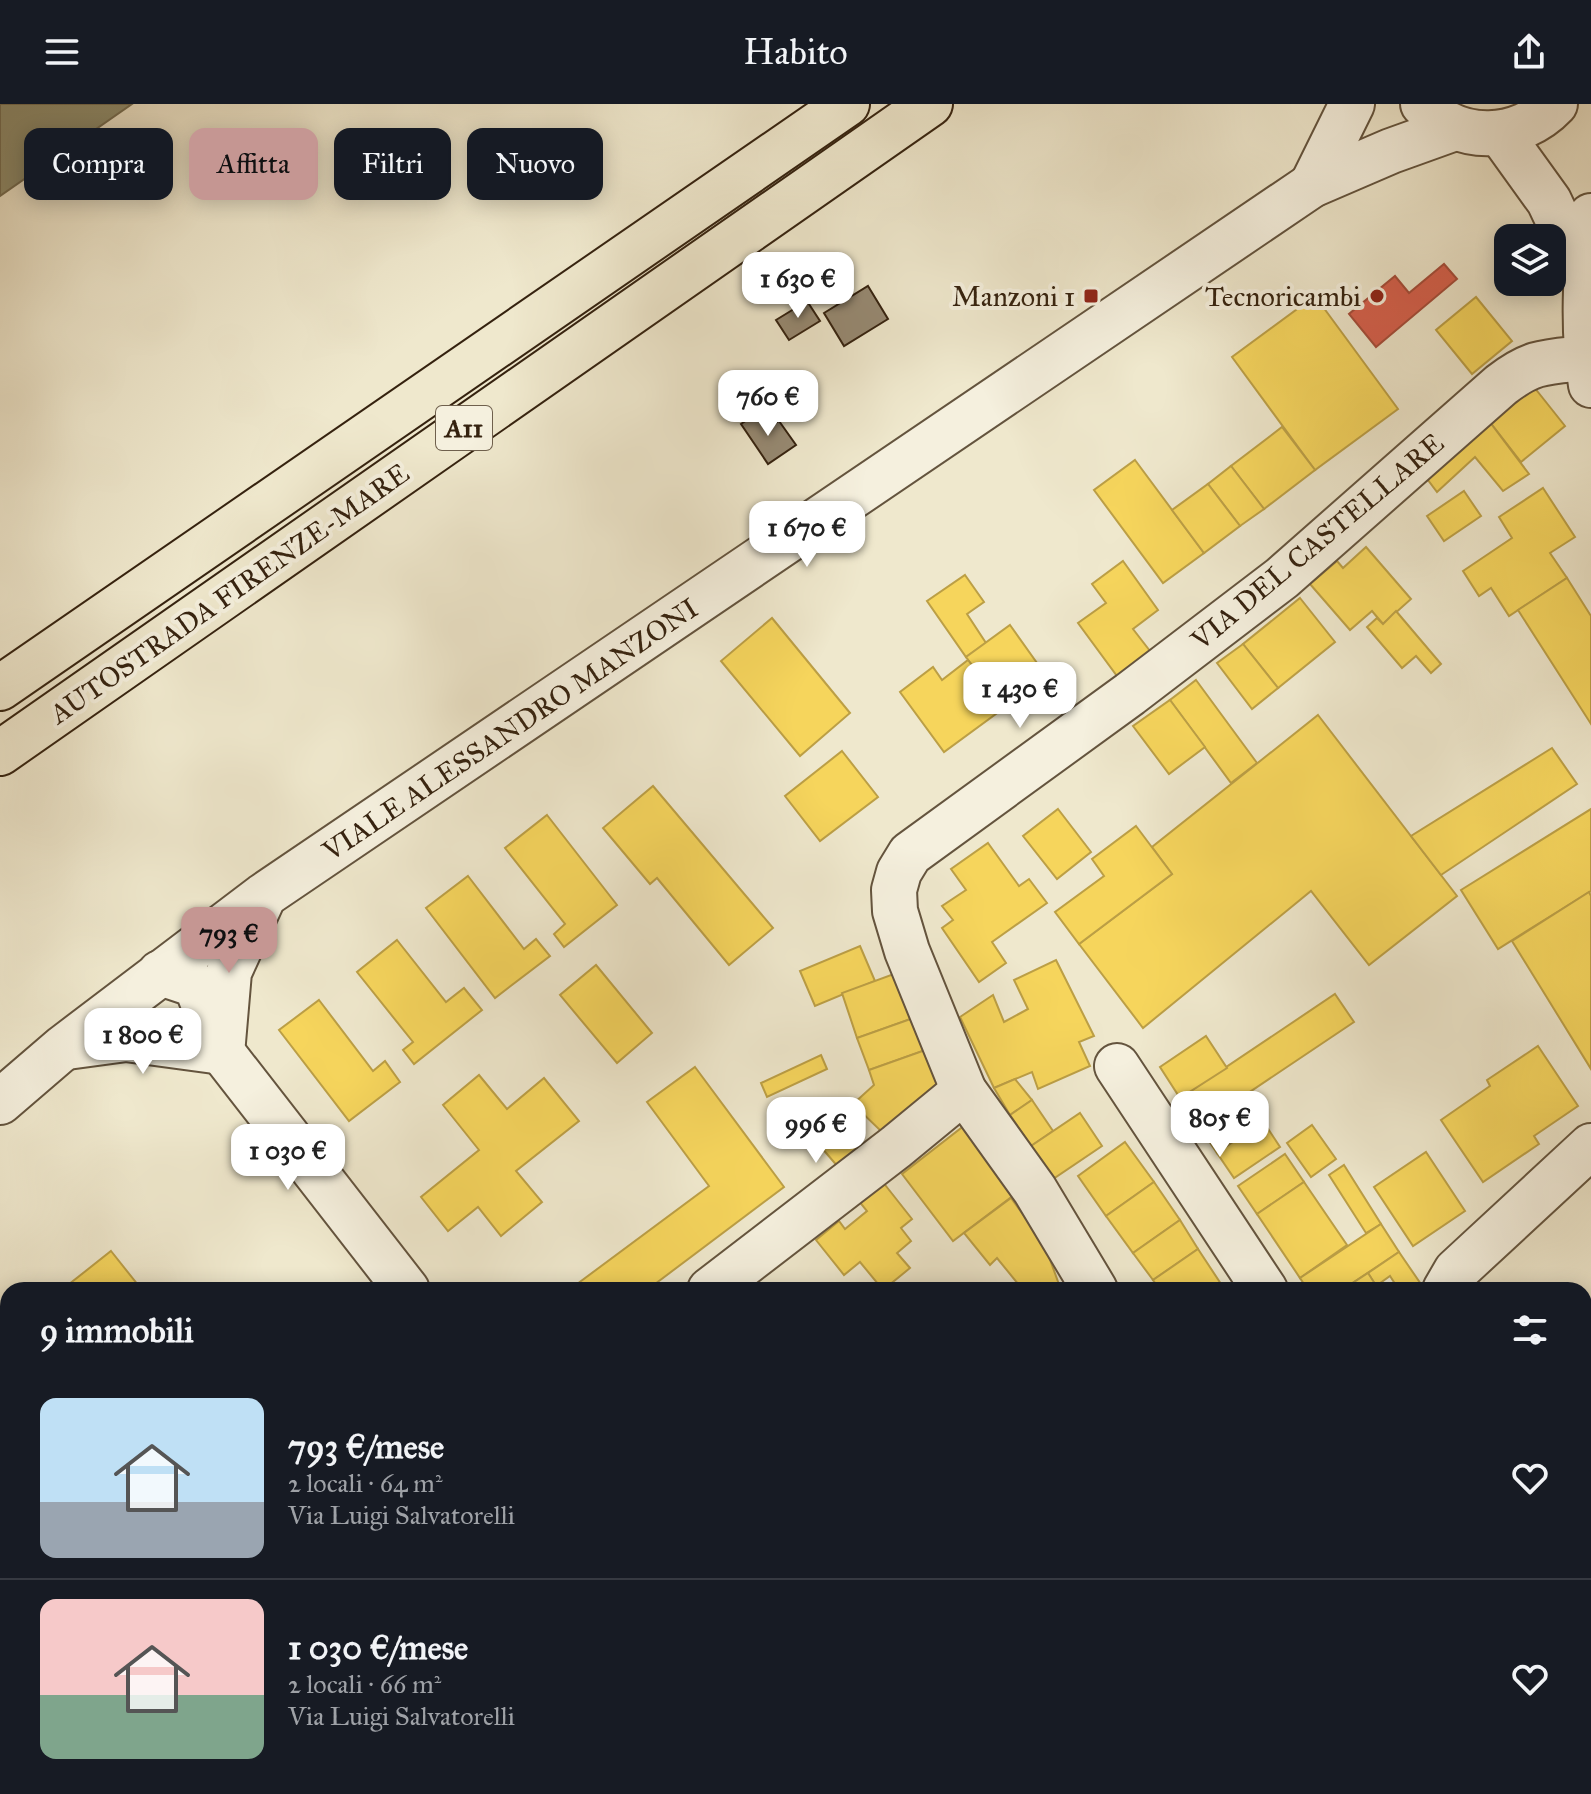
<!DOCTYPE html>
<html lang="it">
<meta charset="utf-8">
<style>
:root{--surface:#171b24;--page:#20242c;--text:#f1f3f6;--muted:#9ea1a6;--line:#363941;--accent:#c59692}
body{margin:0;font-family:"IM FELL Great Primer",serif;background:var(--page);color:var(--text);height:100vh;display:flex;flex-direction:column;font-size:30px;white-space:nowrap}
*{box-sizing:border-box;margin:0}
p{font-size:26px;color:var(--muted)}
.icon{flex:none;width:44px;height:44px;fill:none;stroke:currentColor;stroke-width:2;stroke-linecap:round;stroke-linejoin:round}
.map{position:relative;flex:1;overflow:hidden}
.sheet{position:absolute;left:0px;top:1178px;width:1592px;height:512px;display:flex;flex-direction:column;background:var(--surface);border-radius:24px 24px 0 0;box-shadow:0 4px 20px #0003}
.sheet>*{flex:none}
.guide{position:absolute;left:24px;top:24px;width:800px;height:72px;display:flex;gap:16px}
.tools{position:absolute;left:1494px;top:120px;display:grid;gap:16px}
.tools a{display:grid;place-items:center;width:72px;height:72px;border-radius:16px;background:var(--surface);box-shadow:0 4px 20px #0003;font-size:40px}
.price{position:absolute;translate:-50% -68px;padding:0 18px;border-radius:16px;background:#fff;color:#222;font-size:26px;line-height:52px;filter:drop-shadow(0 2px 4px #0008)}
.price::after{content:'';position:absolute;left:50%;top:48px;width:24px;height:18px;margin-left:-12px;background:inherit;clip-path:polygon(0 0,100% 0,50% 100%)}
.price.selected{background:var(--accent);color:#111}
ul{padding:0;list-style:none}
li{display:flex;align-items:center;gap:24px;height:200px;padding:0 40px}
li+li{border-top:2px solid var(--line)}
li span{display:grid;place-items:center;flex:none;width:224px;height:160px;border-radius:16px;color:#555}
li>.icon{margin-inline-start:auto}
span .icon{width:96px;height:96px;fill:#fffc;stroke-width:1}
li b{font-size:34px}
h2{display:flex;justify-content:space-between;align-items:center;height:96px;padding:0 40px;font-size:34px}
.tag{padding:0 28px;border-radius:16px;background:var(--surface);box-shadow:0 4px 20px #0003;font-size:28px;line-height:72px}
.tag.selected{background:var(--accent);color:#111}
header{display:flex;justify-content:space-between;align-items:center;height:104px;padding:0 40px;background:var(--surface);font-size:36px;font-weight:600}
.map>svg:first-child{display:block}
</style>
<header><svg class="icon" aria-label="menu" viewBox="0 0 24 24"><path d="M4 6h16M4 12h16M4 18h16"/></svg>Habito<svg class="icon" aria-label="share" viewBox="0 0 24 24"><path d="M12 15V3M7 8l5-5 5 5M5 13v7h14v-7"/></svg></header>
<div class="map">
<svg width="1591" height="1690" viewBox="0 0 1591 1690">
<rect width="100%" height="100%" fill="#efe8cd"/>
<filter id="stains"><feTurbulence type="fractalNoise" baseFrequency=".0025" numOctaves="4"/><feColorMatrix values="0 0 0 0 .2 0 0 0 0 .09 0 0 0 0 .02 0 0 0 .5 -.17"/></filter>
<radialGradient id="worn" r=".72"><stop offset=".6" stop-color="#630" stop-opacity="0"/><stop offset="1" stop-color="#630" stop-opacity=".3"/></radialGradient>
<!-- homes -->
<g fill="#f6d55c" stroke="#bc9f45" stroke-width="2">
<polygon points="1315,192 1398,305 1315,366 1232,253"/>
<polygon points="1476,193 1512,237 1472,270 1436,226"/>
<polygon points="1530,278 1565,322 1521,358 1486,313"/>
<polygon points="1486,313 1529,370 1503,387 1475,353 1437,388 1425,372"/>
<polygon points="1282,323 1315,366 1264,405 1231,362"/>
<polygon points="1135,356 1204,449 1163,479 1094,386"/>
<polygon points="1231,362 1264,405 1240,422 1208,380"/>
<polygon points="1208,380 1240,422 1204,449 1172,406"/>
<polygon points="1543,384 1575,433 1550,449 1567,474 1509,512 1491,484 1479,492 1463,467 1512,434 1499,413"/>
<polygon points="1464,387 1481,412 1444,437 1427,412"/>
<polygon points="1366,443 1411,495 1383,520 1372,507 1350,526 1310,480 1337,457 1343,464"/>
<polygon points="1123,457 1158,506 1133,525 1150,547 1117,572 1078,519 1106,499 1092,480"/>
<polygon points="965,471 984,498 967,510 986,539 966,553 927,497"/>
<polygon points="1567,474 1591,512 1591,620 1518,506"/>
<polygon points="1300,494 1335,538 1278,584 1243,540"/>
<polygon points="1396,507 1441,560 1431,569 1416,552 1402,564 1367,523 1377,514 1383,520"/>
<polygon points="772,514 850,609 800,652 721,557"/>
<polygon points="1010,521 1047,573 1004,604 966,553"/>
<polygon points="1243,540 1278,584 1252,605 1217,559"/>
<polygon points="968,556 1004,604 944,648 900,588 933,563 942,576"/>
<polygon points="1196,576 1257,659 1231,679 1170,596"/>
<polygon points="1170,596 1205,643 1169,670 1133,622"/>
<polygon points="1318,611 1457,792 1369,861 1311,787 1143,924 1079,840 1172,770 1152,743"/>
<polygon points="1552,644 1577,680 1441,771 1411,732"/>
<polygon points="842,647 878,693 820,737 785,692"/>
<polygon points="653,682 773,824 729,861 657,774 650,780 603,724"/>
<polygon points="1058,705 1091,748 1057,775 1023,732"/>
<polygon points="1591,705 1591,787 1498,845 1461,786"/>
<polygon points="547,711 617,801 564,843 554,830 565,820 505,744"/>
<polygon points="1136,722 1172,770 1079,840 1055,808 1104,772 1092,755"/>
<polygon points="988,739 1019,782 1029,775 1047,799 992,838 1006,859 979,878 942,824 953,816 942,802 966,786 951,765"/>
<polygon points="468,772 524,845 536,835 550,852 495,894 426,804"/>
<polygon points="1589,788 1591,792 1591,965 1512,837"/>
<polygon points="397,836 446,898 464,884 482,906 414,960 403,946 413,938 357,868"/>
<polygon points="860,842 875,877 815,902 800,867"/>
<polygon points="1056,856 1094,932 1079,938 1090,962 1038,985 1032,968 994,984 960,913 993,891 1004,918 1028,905 1014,876"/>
<polygon points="596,861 652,929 617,959 560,891"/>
<polygon points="902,867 919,912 857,934 842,889"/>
<polygon points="1335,890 1354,918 1199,1022 1180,994"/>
<polygon points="319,896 373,967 385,957 400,978 349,1017 279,926"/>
<polygon points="919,912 931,944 869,966 857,934"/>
<polygon points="1206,932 1227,964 1180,994 1160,963"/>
<polygon points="1538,942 1578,1002 1534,1032 1539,1040 1483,1078 1441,1016 1490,982 1487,976"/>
<polygon points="931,944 938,983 885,1031 853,1000 874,981 869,966"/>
<polygon points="821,951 827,965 767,993 761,979"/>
<polygon points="695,963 784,1083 647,1186 569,1186 709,1082 647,998"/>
<polygon points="479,971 507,1005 544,974 579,1017 516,1067 542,1098 501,1132 478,1103 448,1127 421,1093 479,1046 443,1001"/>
<polygon points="1015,975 1032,996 1010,1011 994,984"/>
<polygon points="1246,991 1263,1017 1217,1049 1199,1022"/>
<polygon points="1032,996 1053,1027 1031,1042 1010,1011"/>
<polygon points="833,1009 869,1050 845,1071 809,1029"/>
<polygon points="1080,1009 1102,1042 1053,1075 1031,1042"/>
<polygon points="974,1014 1026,1082 953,1137 902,1070"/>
<polygon points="1263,1017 1280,1043 1234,1074 1217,1049"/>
<polygon points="1312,1021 1336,1055 1311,1073 1287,1039"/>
<polygon points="1125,1038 1154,1078 1106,1112 1078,1072"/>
<polygon points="1426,1048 1465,1107 1413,1142 1374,1083"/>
<polygon points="1285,1050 1304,1078 1257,1110 1238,1082"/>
<polygon points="1344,1061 1381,1120 1366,1129 1329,1071"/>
<polygon points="882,1077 912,1115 901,1124 911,1137 897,1149 910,1164 883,1186 860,1158 844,1171 816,1136 839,1117 845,1125 867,1107 858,1096"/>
<polygon points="1154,1078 1180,1116 1133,1149 1106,1112"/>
<polygon points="1304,1078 1347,1141 1300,1174 1257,1110"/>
<polygon points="1011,1094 1044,1139 1061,1186 1023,1186 997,1154 990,1161 964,1129"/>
<polygon points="1180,1116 1198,1145 1153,1176 1133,1149"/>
<polygon points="1381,1120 1399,1148 1342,1186 1308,1186 1300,1174"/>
<polygon points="1198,1145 1225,1186 1160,1186 1153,1176"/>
<polygon points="111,1147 142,1186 72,1186 68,1181"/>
<polygon points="1399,1148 1425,1186 1399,1186 1390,1172 1376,1182 1368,1169"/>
<polygon points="1368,1169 1379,1186 1342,1186"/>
<polygon points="0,1226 8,1239 8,1270 0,1275"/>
<polygon points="0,1323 8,1333 8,1392 0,1398"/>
<polygon points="1584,1604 1591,1614 1591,1670 1584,1675"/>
<polygon points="231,1682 284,1682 274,1690 237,1690"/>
<polygon points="603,1682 700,1682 702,1684 695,1690 593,1690"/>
<polygon points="918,1682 983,1682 973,1690 924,1690"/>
<polygon points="1253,1682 1331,1682 1321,1690 1259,1690"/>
</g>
<!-- shops -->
<polygon fill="#d6604d" stroke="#a64d3a" stroke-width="2" points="1444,160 1457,175 1376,243 1349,210 1395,172 1409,189"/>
<!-- industry -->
<polygon fill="#8c8c6e" stroke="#726c52" stroke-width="2" points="0,0 132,0 0,92"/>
<!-- building -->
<g fill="#968972" stroke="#35220f" stroke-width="2">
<polygon points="868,182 888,215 844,242 824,209"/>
<polygon points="807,197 820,217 789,236 776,216"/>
<polygon points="759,308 769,323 779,317 796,341 768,360 741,320"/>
</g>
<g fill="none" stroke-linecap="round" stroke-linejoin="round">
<!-- minor casing -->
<g stroke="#64543e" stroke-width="48">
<g id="minor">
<path d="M1423,0C1458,41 1520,37 1555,0"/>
<polyline points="1500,29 1549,97 1585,173"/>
<polyline points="1312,81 1352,0"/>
<path d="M1591,281C1582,225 1586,168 1591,112"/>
<polyline points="160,869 196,881 222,948 407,1186"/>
<polyline points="223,938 229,868 261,798"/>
<polyline points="67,943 126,935 222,948"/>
<polyline points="1117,962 1265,1186"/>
<polyline points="0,998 64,943 263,792 1312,81 1391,47 1455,24"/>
<polyline points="710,1186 896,1043 964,987"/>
<path d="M1095,1186L1035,1086L964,987L907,847L895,807L894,786L899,768L910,750L1130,590L1282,474L1501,281C1533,256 1547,258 1586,254"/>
<polyline points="1445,1186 1456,1167 1591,1042"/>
<polyline points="1584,1324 1591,1318"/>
<polyline points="0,1457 8,1468"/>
<polyline points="159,1682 165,1690"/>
<polyline points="805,1682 810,1690"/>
<polyline points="419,1690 429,1682"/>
<polyline points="1429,1690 1434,1682"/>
</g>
</g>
<!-- highway casing -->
<g stroke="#35220f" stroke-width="48">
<g id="highway">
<polyline points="0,584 847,0"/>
<polyline points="0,649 930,0"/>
</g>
</g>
<!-- minor -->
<use href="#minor" stroke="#f5f0de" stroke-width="44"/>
<!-- highway -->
<use href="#highway" stroke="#efe8cd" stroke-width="44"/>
</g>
<!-- markers -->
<g fill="#8f2418" stroke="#f5f0de" stroke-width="3">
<rect x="1083" y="184" width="16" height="16" rx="4"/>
<circle cx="1377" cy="192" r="8"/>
</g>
<g text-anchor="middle" stroke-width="8" stroke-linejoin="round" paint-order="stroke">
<!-- shield labels -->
<rect fill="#f5f0de" stroke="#6f604d" stroke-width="2" x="436" y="302" width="56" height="44" rx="6"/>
<g font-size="26" font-weight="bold" fill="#35220f">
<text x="464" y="333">A11</text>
</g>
<!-- poi labels -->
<g font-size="28" fill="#35220f" stroke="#f5f0de" text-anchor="end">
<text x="1075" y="202">Manzoni 1</text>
<text x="1361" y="202">Tecnoricambi</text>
</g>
<!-- street labels -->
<g font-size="28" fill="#35220f" stroke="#f5f0de">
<text transform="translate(1317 437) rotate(-40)" y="10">VIA DEL CASTELLARE</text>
<text transform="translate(229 489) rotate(-35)" y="10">AUTOSTRADA FIRENZE-MARE</text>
<text transform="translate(510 625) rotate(-34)" y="10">VIALE ALESSANDRO MANZONI</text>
</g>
</g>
<rect width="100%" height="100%" filter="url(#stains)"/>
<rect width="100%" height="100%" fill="url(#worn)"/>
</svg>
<div class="tools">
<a><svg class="icon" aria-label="layers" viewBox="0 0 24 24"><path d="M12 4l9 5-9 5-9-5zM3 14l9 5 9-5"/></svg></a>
</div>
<b class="price" style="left:798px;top:216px">1 630 €</b>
<b class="price" style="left:768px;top:334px">760 €</b>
<b class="price" style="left:807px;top:465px">1 670 €</b>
<b class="price" style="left:1020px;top:626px">1 430 €</b>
<b class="price selected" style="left:229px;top:871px">793 €</b>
<b class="price" style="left:143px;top:972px">1 800 €</b>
<b class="price" style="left:1220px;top:1055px">805 €</b>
<b class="price" style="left:816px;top:1061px">996 €</b>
<b class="price" style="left:288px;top:1088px">1 030 €</b>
<div class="guide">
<a class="tag">Compra</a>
<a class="tag selected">Affitta</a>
<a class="tag">Filtri</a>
<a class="tag">Nuovo</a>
</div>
<section class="sheet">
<h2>9 immobili<svg class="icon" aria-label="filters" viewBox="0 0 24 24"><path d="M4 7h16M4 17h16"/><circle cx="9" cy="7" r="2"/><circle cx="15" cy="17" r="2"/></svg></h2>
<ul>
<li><span style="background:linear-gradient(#bfe0f5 65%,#9aa5b1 0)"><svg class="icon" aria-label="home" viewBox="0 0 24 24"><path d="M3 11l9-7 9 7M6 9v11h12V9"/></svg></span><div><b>793 €/mese</b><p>2 locali · 64 m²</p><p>Via Luigi Salvatorelli</p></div><svg class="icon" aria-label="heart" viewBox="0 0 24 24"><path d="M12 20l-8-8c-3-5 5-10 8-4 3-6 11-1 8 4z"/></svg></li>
<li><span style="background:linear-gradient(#f6c9c9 60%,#7fa58c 0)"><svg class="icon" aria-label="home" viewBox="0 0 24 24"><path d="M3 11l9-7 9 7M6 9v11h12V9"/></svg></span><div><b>1 030 €/mese</b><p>2 locali · 66 m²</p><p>Via Luigi Salvatorelli</p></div><svg class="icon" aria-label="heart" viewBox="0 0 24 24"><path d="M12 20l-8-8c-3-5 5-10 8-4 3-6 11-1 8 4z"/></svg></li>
</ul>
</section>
</div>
